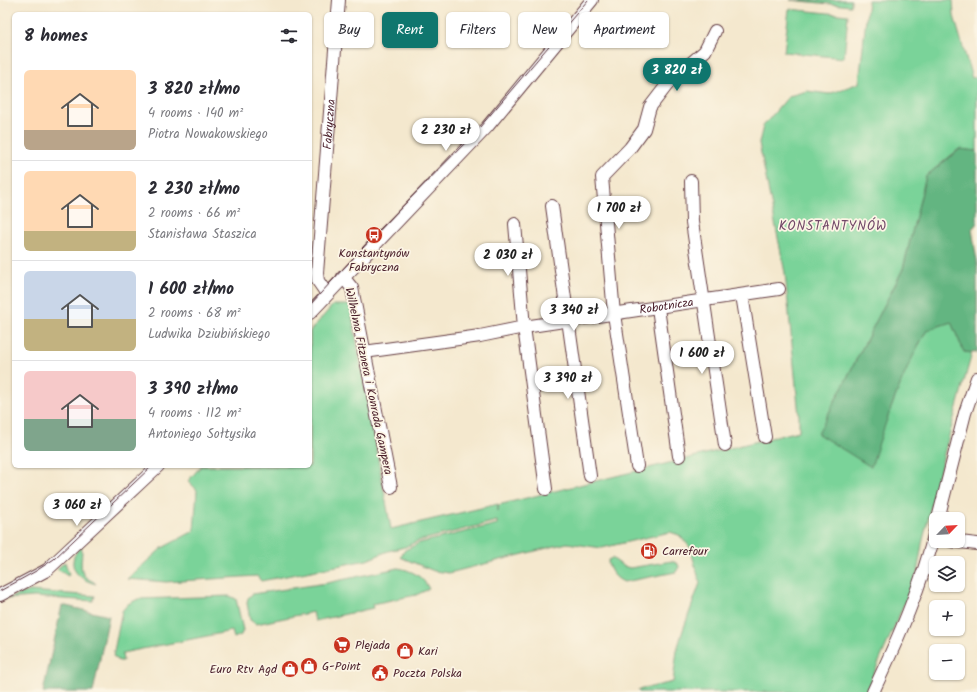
<!DOCTYPE html>
<meta charset="utf-8">
<style>
:root{--surface:#fff;--page:#f7f7f7;--text:#2b2b33;--muted:#7c7c81;--line:#e1e1e2;--accent:#0f766e}
body{margin:0;font-family:Kalam,sans-serif;background:var(--page);color:var(--text);height:100vh;display:flex;flex-direction:column;font-size:15px;white-space:nowrap}
*{box-sizing:border-box;margin:0}
p{font-size:13px;color:var(--muted)}
.icon{flex:none;width:22px;height:22px;fill:none;stroke:currentColor;stroke-width:2;stroke-linecap:round;stroke-linejoin:round}
.map{position:relative;flex:1;overflow:hidden}
.side{position:absolute;left:12px;top:12px;width:300px;height:456px;display:flex;flex-direction:column;background:var(--surface);border-radius:6px;box-shadow:0 1px 3px #0004}
.side>*{flex:none}
.hud{position:absolute;left:324px;top:12px;width:380px;height:36px;display:flex;gap:8px}
.needle{width:26px;rotate:65deg}
.tools{position:absolute;left:929px;top:512px;display:grid;gap:8px}
.tools a{display:grid;place-items:center;width:36px;height:36px;border-radius:6px;background:var(--surface);box-shadow:0 1px 3px #0004;font-size:20px}
.price{position:absolute;translate:-50% -34px;padding:0 9px;border-radius:14px;background:#fff;color:#222;font-size:13px;line-height:26px;filter:drop-shadow(0 1px 2px #0008)}
.price::after{content:'';position:absolute;left:50%;top:24px;width:12px;height:9px;margin-left:-6px;background:inherit;clip-path:polygon(0 0,100% 0,50% 100%)}
.price.selected{background:var(--accent);color:#fff}
ul{padding:0;list-style:none}
li{display:flex;align-items:center;gap:12px;height:100px;padding:0 12px}
li+li{border-top:1px solid var(--line)}
li span{display:grid;place-items:center;flex:none;width:112px;height:80px;border-radius:6px;color:#555}
li>.icon{margin-inline-start:auto}
span .icon{width:48px;height:48px;fill:#fffc;stroke-width:1}
li b{font-size:17px}
h2{display:flex;justify-content:space-between;align-items:center;height:48px;padding:0 12px;font-size:17px}
.tag{padding:0 14px;border-radius:6px;background:var(--surface);box-shadow:0 1px 3px #0004;font-size:14px;line-height:36px}
.tag.selected{background:var(--accent);color:#fff}
.map>svg:first-child{display:block}
</style>
<div class="map">
<svg width="977" height="692" viewBox="0 0 977 692">
<rect width="100%" height="100%" fill="#fcf5e5"/>
<filter id="ink" filterUnits="userSpaceOnUse"><feTurbulence type="fractalNoise" baseFrequency=".025" numOctaves="2"/><feDisplacementMap in="SourceGraphic" scale="8" xChannelSelector="R" yChannelSelector="G"/><feConvolveMatrix kernelMatrix="1 2 1 2 8 2 1 2 1" color-interpolation-filters="sRGB"/></filter>
<filter id="wash" filterUnits="userSpaceOnUse"><feTurbulence type="fractalNoise" baseFrequency=".012" numOctaves="4" result="noise"/><feDisplacementMap in="SourceGraphic" scale="16" xChannelSelector="R" yChannelSelector="G"/><feGaussianBlur stdDeviation="0.9" result="paint"/><feColorMatrix in="noise" values="0 0 0 0 0 0 0 0 0 0 0 0 0 0 0 0 0 1.4 0 .05"/><feComposite in="paint" operator="in"/></filter>
<g filter="url(#wash)">
<rect width="100%" height="100%" fill="#f4e8ce"/>
<!-- green -->
<g fill="#7ad399" stroke="#627962">
<polygon points="790,0 851,0 851,6"/>
<polygon points="868,0 953,0 954,16 972,78 977,77 977,151 959,149 926,176 903,269 818,434 891,408 909,361 927,330 951,322 964,352 972,353 944,454 922,544 917,574 866,692 639,692 638,690 673,682 677,650 682,633 700,583 690,547 679,535 670,532 602,548 567,543 449,573 434,571 400,557 405,550 419,543 497,524 497,521 418,541 405,547 388,551 367,560 261,581 257,576 166,582 127,579 162,548 194,531 197,490 188,481 201,466 310,466 310,331 333,305 350,305 391,529 498,504 498,511 498,505 799,431 799,416 785,273 759,143 763,126 789,96 807,91 829,94 859,83"/>
<polygon points="789,9 848,15 844,58 784,52"/>
<path d="M81,546C84,555 78,565 84,575C87,580 93,580 96,584C76,579 64,564 81,546Z"/>
<path d="M612,558L623,566L630,568L672,561L678,564L679,567L676,572L624,582C616,579 608,570 608,560Z"/>
<polygon points="65,562 69,575 68,576 57,569"/>
<path d="M398,568C411,570 423,576 429,589L416,595L372,604L373,608L315,621L313,612L256,624L250,620L247,603L248,598L252,594L327,583Z"/>
<polygon points="30,591 95,596 93,601 34,597 5,599"/>
<polygon points="230,596 236,599 243,630 241,635 234,638 232,631 122,653 123,661 119,661 113,656 122,611 128,604 138,599"/>
</g>
<!-- forest -->
<g fill="#63b581" stroke="#566a56">
<path d="M960,149L977,151V223L972,229L977,262V353L964,352L951,322L927,330C901,375 887,418 871,467L818,434L903,269L926,176Z"/>
<polygon points="62,605 109,616 93,692 43,692"/>
</g>
</g>
<g filter="url(#ink)">
<g fill="none" stroke-linecap="round" stroke-linejoin="round">
<!-- minor casing -->
<g stroke="#643d43" stroke-width="14">
<g id="minor">
<polyline points="691,181 692,222 725,445"/>
<polyline points="552,206 590,476"/>
<polyline points="515,224 524,327 546,489"/>
<polyline points="343,277 352,288 391,487"/>
<path id="s1" d="M327,294L318,281L317,273L339,0"/>
<polyline points="742,295 765,437"/>
<polyline points="658,308 679,456"/>
<polyline points="310,313 487,127 592,0"/>
<path id="s2" d="M364,352L480,336L524,327L779,289"/>
<polyline points="637,466 614,314 602,177 630,148 644,129 650,107 670,81 705,51 715,31"/>
<polyline points="938,519 965,413 977,378"/>
<polyline points="951,541 977,544"/>
<polyline points="0,595 47,570 158,466"/>
<path d="M873,692C898,639 922,585 936,528"/>
</g>
</g>
<!-- minor -->
<use href="#minor" stroke="#fff" stroke-width="12"/>
<!-- tram -->
<g stroke="#4a1f2b" stroke-width="1">
<polyline points="310,305 374,235 474,134 588,0"/>
<polyline points="0,591 36,571 54,559 152,466"/>
</g>
</g>
</g>
<!-- icons -->
<defs>
<g id="bus-disc" transform="scale(0.9)"><circle r="9.5" fill="#c8321e" stroke="#fcf5e5"/><path d="M-5-6H5V4H4V6H2V4H-2V6H-4V4H-5ZM-3.5-4V0h7V-4ZM-3.5 1.2v1.5H-2V1.2ZM2 1.2v1.5H3.5V1.2Z" fill="#fff"/></g>
<g id="fuel-disc" transform="scale(0.9)"><circle r="9.5" fill="#c8321e" stroke="#fcf5e5"/><path d="M-5.5-6h7V0h2V4h1.3V-2.5L3-4.5l.8-.8L6-3V5H2.5V1h-1V6h-7ZM-4.2-4.7v3.2H.2V-4.7Z" fill="#fff"/></g>
<g id="supermarket-disc" transform="scale(0.9)"><circle r="9.5" fill="#c8321e" stroke="#fcf5e5"/><path d="M-6-5.5h2.5l.6 2H6L4.5 2H-2.5L-4.4-4H-6ZM-1.5 3.2a1.3 1.3 0 1 0 .1 0ZM3 3.2a1.3 1.3 0 1 0 .1 0Z" fill="#fff"/></g>
<g id="shop-disc" transform="scale(0.9)"><circle r="9.5" fill="#c8321e" stroke="#fcf5e5"/><path d="M-5-2.5h2.3a2.7 3.5 0 0 1 5.4 0H5L5.5 6h-11ZM-1.5-2.5h3a1.5 2.3 0 0 0-3 0Z" fill="#fff"/></g>
<g id="civic-disc" transform="scale(0.9)"><circle r="9.5" fill="#c8321e" stroke="#fcf5e5"/><path d="M-.6-6.5H3V-4.5H.6V-3L4-1V1h2V6H-6V1h2V-1L-.6-3ZM-1.2 2.5V6h2.4V2.5Z" fill="#fff"/></g>
</defs>
<g fill-rule="evenodd">
<use href="#bus-disc" x="374" y="235"/>
<use href="#fuel-disc" x="649" y="551"/>
<use href="#supermarket-disc" x="342" y="645"/>
<use href="#shop-disc" x="405" y="651"/>
<use href="#shop-disc" x="309" y="666"/>
<use href="#shop-disc" x="290" y="669"/>
<use href="#civic-disc" x="380" y="673"/>
</g>
<g text-anchor="middle" stroke-width="3.5" stroke-linejoin="round" paint-order="stroke">
<!-- street labels -->
<g font-size="12" fill="#4a1f2b" stroke="#fcf5e5">
<text dy="4" stroke="none"><textPath href="#s1" startOffset="173">Fabryczna</textPath></text>
<text dy="4" stroke="none"><textPath href="#s2" startOffset="306">Robotnicza</textPath></text>
<text transform="translate(369 381) rotate(78)" y="4">Wilhelma Fitznera i Konrada Gampera</text>
</g>
<!-- poi labels -->
<g font-size="12" fill="#4a1f2b" stroke="#fcf5e5" text-anchor="start">
<text x="374" y="257" text-anchor="middle">Konstantynów<tspan x="374" dy="14">Fabryczna</tspan></text>
<text x="662" y="555">Carrefour</text>
<text x="355" y="649">Plejada</text>
<text x="418" y="655">Kari</text>
<text x="322" y="670">G-Point</text>
<text x="277" y="673" text-anchor="end">Euro Rtv Agd</text>
<text x="393" y="677">Poczta Polska</text>
</g>
<!-- neighbourhood labels -->
<g font-size="13" letter-spacing="1" fill="#724869" stroke="#fcf5e5">
<text x="833" y="230">KONSTANTYNÓW</text>
</g>
</g>
</svg>
<div class="tools">
<a><svg class="needle" viewBox="-14 -14 28 28"><path d="M0-13l5 13h-10z" fill="#e53935"/><path d="M0 13l5-13h-10z" fill="#7c7c81"/></svg></a>
<a><svg class="icon" aria-label="layers" viewBox="0 0 24 24"><path d="M12 4l9 5-9 5-9-5zM3 14l9 5 9-5"/></svg></a>
<a>+</a>
<a>−</a>
</div>
<b class="price selected" style="left:677px;top:92px">3 820 zł</b>
<b class="price" style="left:446px;top:152px">2 230 zł</b>
<b class="price" style="left:619px;top:230px">1 700 zł</b>
<b class="price" style="left:508px;top:277px">2 030 zł</b>
<b class="price" style="left:574px;top:332px">3 340 zł</b>
<b class="price" style="left:702px;top:375px">1 600 zł</b>
<b class="price" style="left:568px;top:400px">3 390 zł</b>
<b class="price" style="left:77px;top:527px">3 060 zł</b>
<div class="hud">
<a class="tag">Buy</a>
<a class="tag selected">Rent</a>
<a class="tag">Filters</a>
<a class="tag">New</a>
<a class="tag">Apartment</a>
</div>
<section class="side">
<h2>8 homes<svg class="icon" aria-label="filters" viewBox="0 0 24 24"><path d="M4 7h16M4 17h16"/><circle cx="9" cy="7" r="2"/><circle cx="15" cy="17" r="2"/></svg></h2>
<ul>
<li><span style="background:linear-gradient(#ffd9b3 75%,#b9a48a 0)"><svg class="icon" aria-label="home" viewBox="0 0 24 24"><path d="M3 11l9-7 9 7M6 9v11h12V9"/></svg></span><div><b>3 820 zł/mo</b><p>4 rooms · 140 m²</p><p>Piotra Nowakowskiego</p></div></li>
<li><span style="background:linear-gradient(#ffd9b3 75%,#c2b280 0)"><svg class="icon" aria-label="home" viewBox="0 0 24 24"><path d="M3 11l9-7 9 7M6 9v11h12V9"/></svg></span><div><b>2 230 zł/mo</b><p>2 rooms · 66 m²</p><p>Stanisława Staszica</p></div></li>
<li><span style="background:linear-gradient(#c9d6e8 60%,#c2b280 0)"><svg class="icon" aria-label="home" viewBox="0 0 24 24"><path d="M3 11l9-7 9 7M6 9v11h12V9"/></svg></span><div><b>1 600 zł/mo</b><p>2 rooms · 68 m²</p><p>Ludwika Dziubińskiego</p></div></li>
<li><span style="background:linear-gradient(#f6c9c9 60%,#7fa58c 0)"><svg class="icon" aria-label="home" viewBox="0 0 24 24"><path d="M3 11l9-7 9 7M6 9v11h12V9"/></svg></span><div><b>3 390 zł/mo</b><p>4 rooms · 112 m²</p><p>Antoniego Sołtysika</p></div></li>
</ul>
</section>
</div>
